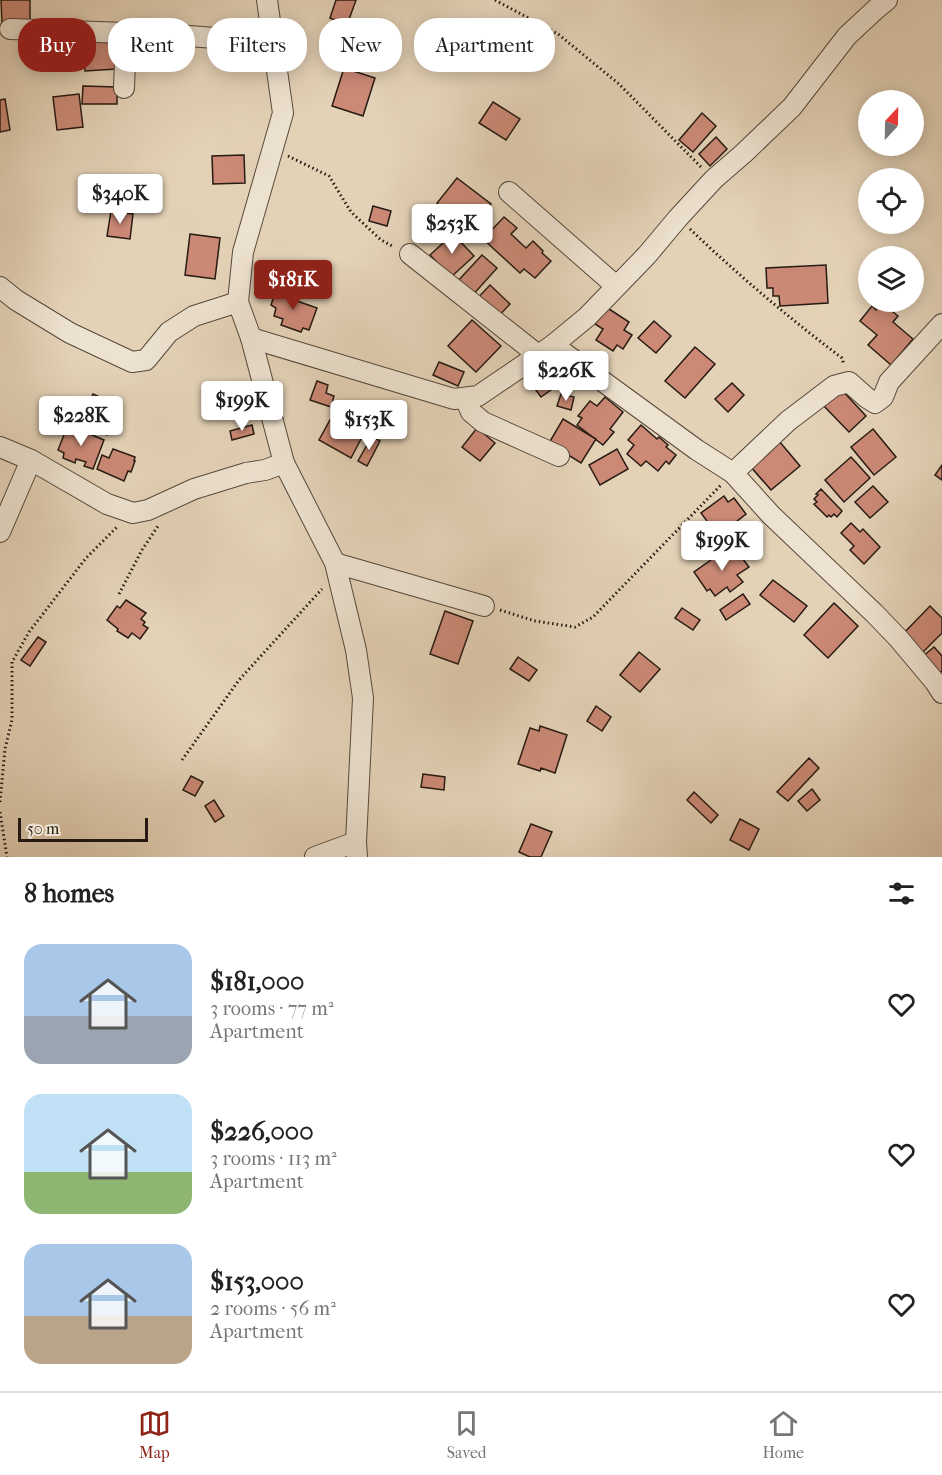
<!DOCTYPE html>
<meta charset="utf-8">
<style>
:root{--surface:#fff;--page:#f6f6f6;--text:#222;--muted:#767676;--line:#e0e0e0;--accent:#8f2418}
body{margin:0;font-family:"IM FELL French Canon",serif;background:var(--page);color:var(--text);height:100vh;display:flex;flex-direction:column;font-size:22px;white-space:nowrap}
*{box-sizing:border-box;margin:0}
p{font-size:20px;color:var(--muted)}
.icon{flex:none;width:33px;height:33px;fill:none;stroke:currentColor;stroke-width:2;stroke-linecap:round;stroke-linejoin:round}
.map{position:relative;height:857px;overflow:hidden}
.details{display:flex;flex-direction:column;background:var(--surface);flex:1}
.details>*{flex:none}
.top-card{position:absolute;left:18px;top:18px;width:600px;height:54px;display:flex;gap:12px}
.needle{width:39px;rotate:22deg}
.buttons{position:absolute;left:858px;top:90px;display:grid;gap:12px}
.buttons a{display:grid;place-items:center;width:66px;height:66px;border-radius:50%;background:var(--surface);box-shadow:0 3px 15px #0003;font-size:30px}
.scale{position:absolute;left:18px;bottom:15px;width:130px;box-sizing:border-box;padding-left:6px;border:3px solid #271a12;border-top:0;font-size:16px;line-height:21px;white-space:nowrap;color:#271a12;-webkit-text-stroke:4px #ede2d0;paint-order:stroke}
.price{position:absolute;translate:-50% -51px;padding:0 14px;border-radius:6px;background:#fff;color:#222;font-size:20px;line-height:39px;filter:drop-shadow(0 2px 3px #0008)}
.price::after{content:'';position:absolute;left:50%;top:36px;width:18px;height:14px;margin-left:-9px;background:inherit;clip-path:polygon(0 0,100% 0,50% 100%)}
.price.selected{background:var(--accent);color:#fff}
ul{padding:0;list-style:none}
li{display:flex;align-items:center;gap:18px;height:150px;padding:0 24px}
li span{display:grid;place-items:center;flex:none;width:168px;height:120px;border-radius:18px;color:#555}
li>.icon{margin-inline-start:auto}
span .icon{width:72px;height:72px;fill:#fffc;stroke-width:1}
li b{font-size:26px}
h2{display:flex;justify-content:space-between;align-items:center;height:72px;padding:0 24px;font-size:26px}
.pill{padding:0 21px;border-radius:24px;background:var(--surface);box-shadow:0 3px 15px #0003;font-size:21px;line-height:54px}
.pill.selected{background:var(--accent);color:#fff}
.tabs{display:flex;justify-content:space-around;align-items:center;height:84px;border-top:2px solid var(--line);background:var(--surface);font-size:16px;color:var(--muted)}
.tabs a{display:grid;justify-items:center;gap:3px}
.tabs .selected{color:var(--accent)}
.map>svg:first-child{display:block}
</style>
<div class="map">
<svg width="942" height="857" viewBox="0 0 942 857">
<rect width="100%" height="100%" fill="#e4d2b7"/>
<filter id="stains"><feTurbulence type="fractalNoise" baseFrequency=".00333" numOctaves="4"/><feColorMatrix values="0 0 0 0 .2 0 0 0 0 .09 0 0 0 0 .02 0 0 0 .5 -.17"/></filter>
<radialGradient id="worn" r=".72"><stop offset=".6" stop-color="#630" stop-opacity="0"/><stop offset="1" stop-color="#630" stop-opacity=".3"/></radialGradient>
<!-- building -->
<g fill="#cb8976" stroke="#271a12" stroke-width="1.5">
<polygon points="1,0 30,0 30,21 2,22"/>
<polygon points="336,0 356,0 347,25 330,18"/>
<polygon points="115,41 116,69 85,71 83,43"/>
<polygon points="344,68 375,78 363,116 332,106"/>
<polygon points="83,86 117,87 117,104 82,104"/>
<polygon points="79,94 83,127 57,130 53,97"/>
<polygon points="5,99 10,130 0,132 0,100"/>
<polygon points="493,102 520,119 506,140 479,123"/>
<polygon points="702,113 716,126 693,152 679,140"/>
<polygon points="716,137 727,149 710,166 699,154"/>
<polygon points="244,155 245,183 213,184 212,156"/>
<polygon points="457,178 491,204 471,229 437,203"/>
<polygon points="373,206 391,211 387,226 369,221"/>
<polygon points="111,211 133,214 130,239 107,236"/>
<polygon points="504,217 517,228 511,234 526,248 533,241 543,251 542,253 551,261 535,278 524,269 520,273 483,239"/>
<polygon points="190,234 220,238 215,279 185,275"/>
<polygon points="453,234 474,256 451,277 430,255"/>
<polygon points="482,255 497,268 471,297 456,283"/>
<polygon points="826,265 828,303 780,306 779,296 773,296 773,288 767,288 766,268"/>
<polygon points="490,285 510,304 495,320 475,301"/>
<polygon points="285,290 299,295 297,301 317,308 309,330 303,328 301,332 281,325 283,319 274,316 276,308 271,305 275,293 282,296"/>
<polygon points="882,303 898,316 893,322 913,339 891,365 868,345 877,335 860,321 872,306 876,310"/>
<polygon points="606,307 629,322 624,330 632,335 623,349 617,345 613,351 596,340 603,329 595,324"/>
<polygon points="472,320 501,346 476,372 448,346"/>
<polygon points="654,321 671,336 656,353 638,338"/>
<polygon points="695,347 715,364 685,398 665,381"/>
<polygon points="550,353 569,377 541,397 532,385 537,381 528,369"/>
<polygon points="439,362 464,372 458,386 433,375"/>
<polygon points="317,381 328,385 326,393 334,396 331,407 310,400"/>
<polygon points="732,383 744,395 728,412 715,399"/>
<polygon points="839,387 866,416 849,432 822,404"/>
<polygon points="93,394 115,404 110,415 115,417 107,435 84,424 86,419 80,417 83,409 86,410"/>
<polygon points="561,394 574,397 571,410 557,406"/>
<polygon points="605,397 623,412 610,429 614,432 603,445 577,425 582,418 578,416 590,401 597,406"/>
<polygon points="563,419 596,439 581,463 549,443"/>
<polygon points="330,420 362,437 351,458 319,440"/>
<polygon points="68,425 104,440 93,469 84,466 86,462 76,459 75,463 63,458 64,453 58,450"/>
<polygon points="252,425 254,434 232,440 230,431"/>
<polygon points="641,425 657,439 659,437 668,445 666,447 676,455 669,464 666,461 658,471 646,461 641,466 627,454 634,445 628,440"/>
<polygon points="477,428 495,443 480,461 462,447"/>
<polygon points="873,429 896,457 874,475 851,447"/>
<polygon points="372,436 380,441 367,466 358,461"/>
<polygon points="779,441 800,466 771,490 750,466"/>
<polygon points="113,449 135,457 134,461 135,461 131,472 128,471 124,481 97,469 102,455 109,458"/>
<polygon points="617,449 628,469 600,485 589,465"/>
<polygon points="851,457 870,478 844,502 825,480"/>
<polygon points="942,465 942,480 935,475"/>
<polygon points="873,486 888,502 870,518 855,502"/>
<polygon points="821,489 842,511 837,517 834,514 831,517 829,515 827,517 814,504 817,502 814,499 818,495 816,494"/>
<polygon points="724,496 728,502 734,498 746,514 718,536 701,513"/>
<polygon points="851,523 860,532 863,529 880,547 864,564 850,550 854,546 841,533"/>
<polygon points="733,546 749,567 737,575 743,582 730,592 727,587 715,596 710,589 707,591 694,572 725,550 726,552"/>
<polygon points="773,580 807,606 794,622 760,595"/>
<polygon points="743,594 750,604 726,620 720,610"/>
<polygon points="126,600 146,613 141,619 145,622 143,625 148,628 140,639 132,633 128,638 117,631 118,629 107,620 117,606 120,608"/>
<polygon points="834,603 858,626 828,658 804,635"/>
<polygon points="930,606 942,618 942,633 922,653 903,634"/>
<polygon points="682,608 700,620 693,630 675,618"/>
<polygon points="445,611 473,621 458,664 430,654"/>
<polygon points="38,637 46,642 30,666 21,660"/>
<polygon points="934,647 942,656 942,671 938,674 922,657"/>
<polygon points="639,652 660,669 640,692 620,675"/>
<polygon points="518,657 537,670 529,681 510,669"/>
<polygon points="596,706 611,717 602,731 587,721"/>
<polygon points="540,726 567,735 555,773 541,768 540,771 518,764 530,728 539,731"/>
<polygon points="809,758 819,768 788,801 777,792"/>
<polygon points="423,774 445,777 444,790 421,787"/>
<polygon points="191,776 203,782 195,796 183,790"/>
<polygon points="812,789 820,800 807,811 798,801"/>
<polygon points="694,792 718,815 711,823 687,800"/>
<polygon points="214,800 224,816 215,822 205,806"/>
<polygon points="740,819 759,829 749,850 730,840"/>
<polygon points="531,824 552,832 541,857 530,857 519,852"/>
</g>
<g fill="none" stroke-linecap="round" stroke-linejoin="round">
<!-- street casing -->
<g stroke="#56483b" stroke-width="22">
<g id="street">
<polyline points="267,0 283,113 243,252 238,302 251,338 284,463 335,563 356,650 363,698 356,842 357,857"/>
<polyline points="10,29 126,33 139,32 227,39 274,46"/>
<polyline points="124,88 126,33"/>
<polyline points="509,192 616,286"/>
<polyline points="410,254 538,355"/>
<polyline points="0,287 16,300 70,333 132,362 146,360 169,332 194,316 238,302"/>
<polyline points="251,338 454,399 478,396 553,345 587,317 647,255 678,218 714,179 744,153 792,107 847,36 876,9 887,0"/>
<polyline points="553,345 697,450 733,473 771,515 874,613 899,639 935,682 942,693"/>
<polyline points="465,398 471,412 483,422 559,456"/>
<polyline points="0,447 31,460 107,504 133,513 148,510 194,489 246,473 265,470 284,463"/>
<polyline points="733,473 788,421 834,386 849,382 867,398 875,403 883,397 889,382 942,324"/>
<polyline points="0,532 31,460"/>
<polyline points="335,563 484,606"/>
<polyline points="315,857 356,842"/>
</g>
</g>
<!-- path -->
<g stroke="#271a12" stroke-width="3" stroke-dasharray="1.5 3" stroke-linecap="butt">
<polyline points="495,0 558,34 619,84 702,168"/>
<polyline points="288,156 329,176 351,212 381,240 394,247"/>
<path d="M690,229C738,275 789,318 842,358L844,365"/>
<polyline points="119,594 142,550 158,526"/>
<polyline points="500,610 535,621 575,627 593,617 721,485"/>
<polyline points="182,760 239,680 322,589"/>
<polyline points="0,802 5,749 12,720 12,662 29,632 86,558 117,527"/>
<polyline points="0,812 7,857"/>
</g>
<!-- street -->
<use href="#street" stroke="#ede2d0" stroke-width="20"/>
</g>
<rect width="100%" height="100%" filter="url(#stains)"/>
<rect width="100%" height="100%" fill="url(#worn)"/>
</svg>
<div class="buttons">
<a><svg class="needle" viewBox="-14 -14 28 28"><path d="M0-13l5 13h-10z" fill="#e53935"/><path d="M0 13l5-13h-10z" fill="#767676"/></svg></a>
<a><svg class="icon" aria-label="locate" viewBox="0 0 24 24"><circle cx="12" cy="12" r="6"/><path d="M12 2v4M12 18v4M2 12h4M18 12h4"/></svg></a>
<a><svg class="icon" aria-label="layers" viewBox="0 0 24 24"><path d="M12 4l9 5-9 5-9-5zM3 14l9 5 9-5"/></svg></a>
</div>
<div class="scale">50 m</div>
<b class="price" style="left:120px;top:225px">$340K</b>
<b class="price" style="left:452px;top:255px">$253K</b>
<b class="price selected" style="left:293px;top:311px">$181K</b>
<b class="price" style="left:566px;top:402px">$226K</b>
<b class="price" style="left:242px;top:432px">$199K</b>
<b class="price" style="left:81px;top:447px">$228K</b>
<b class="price" style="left:369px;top:451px">$153K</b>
<b class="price" style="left:722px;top:572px">$199K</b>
<div class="top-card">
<a class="pill selected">Buy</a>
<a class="pill">Rent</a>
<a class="pill">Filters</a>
<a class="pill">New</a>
<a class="pill">Apartment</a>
</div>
</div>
<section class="details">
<h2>8 homes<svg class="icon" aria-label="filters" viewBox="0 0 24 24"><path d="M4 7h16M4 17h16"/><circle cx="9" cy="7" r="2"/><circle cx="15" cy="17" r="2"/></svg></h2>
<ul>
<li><span style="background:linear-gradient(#a9c7e8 60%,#9aa5b1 0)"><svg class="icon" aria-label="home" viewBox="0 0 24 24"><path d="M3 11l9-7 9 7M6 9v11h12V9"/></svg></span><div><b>$181,000</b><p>3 rooms · 77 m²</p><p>Apartment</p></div><svg class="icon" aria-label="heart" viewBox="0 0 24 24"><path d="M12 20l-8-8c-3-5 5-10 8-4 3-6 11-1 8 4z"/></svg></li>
<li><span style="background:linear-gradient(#bfe0f5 65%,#8fb573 0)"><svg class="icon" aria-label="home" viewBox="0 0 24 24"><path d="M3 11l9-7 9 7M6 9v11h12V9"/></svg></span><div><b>$226,000</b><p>3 rooms · 113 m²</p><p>Apartment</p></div><svg class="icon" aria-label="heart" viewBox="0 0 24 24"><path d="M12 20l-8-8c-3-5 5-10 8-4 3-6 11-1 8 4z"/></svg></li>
<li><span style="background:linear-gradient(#a9c7e8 60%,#b9a48a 0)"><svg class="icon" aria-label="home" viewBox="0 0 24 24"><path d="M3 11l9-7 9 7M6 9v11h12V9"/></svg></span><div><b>$153,000</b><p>2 rooms · 56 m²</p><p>Apartment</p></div><svg class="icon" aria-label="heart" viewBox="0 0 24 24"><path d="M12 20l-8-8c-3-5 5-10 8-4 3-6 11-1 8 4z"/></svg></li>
</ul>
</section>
<nav class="tabs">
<a class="selected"><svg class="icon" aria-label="map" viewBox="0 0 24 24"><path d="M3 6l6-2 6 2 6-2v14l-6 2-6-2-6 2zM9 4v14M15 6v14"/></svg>Map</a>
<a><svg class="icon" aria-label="saved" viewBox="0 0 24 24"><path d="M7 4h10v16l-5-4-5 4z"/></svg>Saved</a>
<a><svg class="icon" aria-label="home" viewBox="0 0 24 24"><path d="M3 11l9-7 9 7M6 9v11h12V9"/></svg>Home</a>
</nav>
